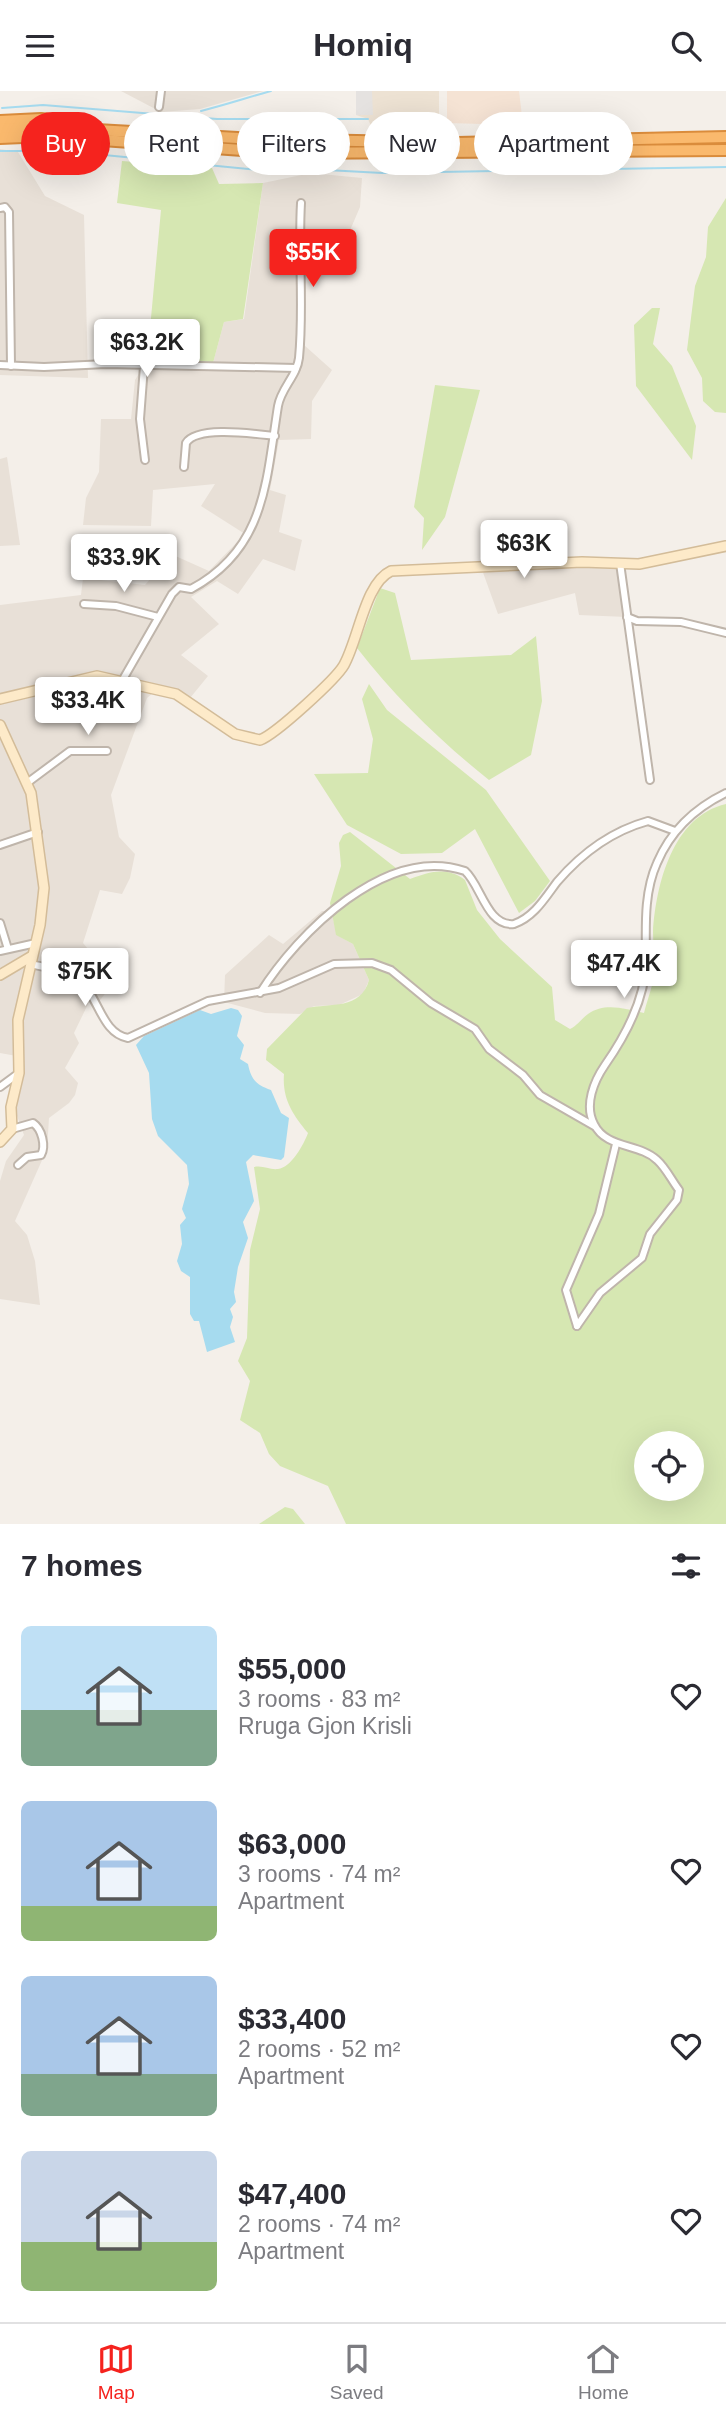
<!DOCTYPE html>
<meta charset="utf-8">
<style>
:root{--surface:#fff;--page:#f2f2f3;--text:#2b2b33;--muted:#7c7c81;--line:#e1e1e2;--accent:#f5231e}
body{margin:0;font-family:Arial,sans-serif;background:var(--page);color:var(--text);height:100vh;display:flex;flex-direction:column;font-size:26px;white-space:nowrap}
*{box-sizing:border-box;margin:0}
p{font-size:23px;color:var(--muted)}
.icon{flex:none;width:38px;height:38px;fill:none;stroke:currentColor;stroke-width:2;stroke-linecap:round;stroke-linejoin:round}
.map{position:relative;height:1433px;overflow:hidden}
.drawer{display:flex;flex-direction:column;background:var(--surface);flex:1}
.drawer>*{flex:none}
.banner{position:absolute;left:21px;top:21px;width:684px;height:63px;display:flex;gap:14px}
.fabs{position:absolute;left:634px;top:1340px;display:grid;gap:14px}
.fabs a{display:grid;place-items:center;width:70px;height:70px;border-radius:50%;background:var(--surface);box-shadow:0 7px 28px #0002;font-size:35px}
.price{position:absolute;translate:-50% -60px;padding:0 16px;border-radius:7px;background:#fff;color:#222;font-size:23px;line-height:46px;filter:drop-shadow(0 2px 4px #0008)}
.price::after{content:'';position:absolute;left:50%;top:42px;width:21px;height:16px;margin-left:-10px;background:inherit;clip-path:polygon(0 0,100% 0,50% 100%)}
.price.active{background:var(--accent);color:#fff}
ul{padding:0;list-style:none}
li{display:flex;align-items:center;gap:21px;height:175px;padding:0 21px}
li span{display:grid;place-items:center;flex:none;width:196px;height:140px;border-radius:10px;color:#555}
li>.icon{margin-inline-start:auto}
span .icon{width:84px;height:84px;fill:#fffc;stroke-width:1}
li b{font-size:30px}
h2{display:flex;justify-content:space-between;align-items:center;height:84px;padding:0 21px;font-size:30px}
.pill{padding:0 24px;border-radius:32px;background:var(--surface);box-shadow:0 7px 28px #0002;font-size:24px;line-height:63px}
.pill.active{background:var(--accent);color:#fff}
header{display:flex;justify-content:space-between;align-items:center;height:91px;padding:0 21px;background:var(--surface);font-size:32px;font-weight:700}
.tabs{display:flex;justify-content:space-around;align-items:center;height:98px;border-top:2px solid var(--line);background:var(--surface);font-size:19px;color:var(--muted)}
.tabs a{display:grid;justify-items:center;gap:4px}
.tabs .active{color:var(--accent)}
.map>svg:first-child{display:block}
</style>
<header><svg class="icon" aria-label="menu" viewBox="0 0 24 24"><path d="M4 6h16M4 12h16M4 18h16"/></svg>Homiq<svg class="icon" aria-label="search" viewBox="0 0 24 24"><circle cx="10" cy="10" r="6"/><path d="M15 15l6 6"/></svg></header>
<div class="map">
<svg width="726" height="1433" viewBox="0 0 726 1433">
<rect width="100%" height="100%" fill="#f4efe9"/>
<!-- residential -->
<g fill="#e8e0d7">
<polygon points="121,0 263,0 200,18 161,21"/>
<polygon points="0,58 18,61 45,105 84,124 88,287 0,284"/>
<polygon points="311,82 362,87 360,116 351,137 350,162 305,167 304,254 332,279 312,310 311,348 279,349 270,399 286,404 279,441 302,449 295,480 263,468 238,503 217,490 191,506 219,533 181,564 208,585 186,612 153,602 147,607 111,704 119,746 135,763 130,787 122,803 100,799 83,852 115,890 97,913 89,911 74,942 79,952 65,977 78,992 75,1004 69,1012 49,1027 47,1058 15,1130 27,1144 35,1170 40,1214 0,1208 0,1090 6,1070 24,1044 16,1022 22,966 0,962 0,514 81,504 83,487 145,494 171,463 209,480 245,443 201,415 215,393 153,399 151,435 83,434 86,407 99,381 101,328 131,328 135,289 147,270 213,272 224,231 244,228 263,92"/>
<polygon points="7,366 20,454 0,455 0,368"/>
<polygon points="620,472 627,526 579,524 575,502 498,523 481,476"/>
<polygon points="322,820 331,820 337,844 353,853 369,889 363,903 339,914 314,915 300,923 265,922 224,911 225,884 246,865 269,844 283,853"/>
</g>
<!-- commercial -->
<polygon fill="#f5e3d4" points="447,0 519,0 522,25 519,34 447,32"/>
<!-- education -->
<polygon fill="#ede2d3" points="356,0 439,0 439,34 374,32 371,35 368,28 356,24"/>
<!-- green -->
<g fill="#d6e7b2" fill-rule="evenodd">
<polygon points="122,70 212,77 219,93 263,92 243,228 224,231 213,272 147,270 161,119 117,112"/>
<polygon points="726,107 726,322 715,321 703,310 702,287 687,259 695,195 706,166 708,136"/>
<polygon points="652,217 660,217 653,253 672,275 696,335 692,369 636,295 634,234"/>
<polygon points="435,294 480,299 445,426 422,459 424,427 414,416"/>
<path d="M380,497L395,502L411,569L511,564L536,545L542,610L531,664L489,689C439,649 396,607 357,557Z"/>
<polygon points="369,593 387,619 486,699 550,790 535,810 519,822 475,738 442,762 401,763 347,734 314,683 368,682 373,648 362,608"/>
<path d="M726,713V1433H346L328,1395L280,1375L269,1363L260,1342L240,1329L250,1290L238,1270L247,1247L250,1159L260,1118L254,1076C263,1074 269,1079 278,1078C291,1077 304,1053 308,1042C293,1024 282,1008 284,983L266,969L267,958L307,917C330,912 361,919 369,889L353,853L336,844L330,812L341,775L339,752L343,744L350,741L410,788C429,781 447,775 465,789L477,819L500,848L552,896L555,929L570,938C578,934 581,928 588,923C605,911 625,918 644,922C647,910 652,897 654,885C656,870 653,856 653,841C656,793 673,725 726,713ZM646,1353H691V1398H646Z"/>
<polygon points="285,1416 293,1418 305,1433 259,1433"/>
</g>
<!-- parking -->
<polygon fill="#e5e2e0" points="356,0 372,0 373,24 356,24"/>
<!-- water -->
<path fill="#a6dbef" d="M231,917L238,919L242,925L237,945L244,954L240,968L248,973C251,988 256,994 271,999L281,1022L289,1027L284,1066L281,1069L253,1064L246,1071L254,1110L243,1131L248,1147L238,1176L234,1201L236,1211L230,1218L233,1226L230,1236L235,1251L207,1261L199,1230H194L190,1223V1186L181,1180L177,1170L182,1153L180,1134L186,1127L182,1118L189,1093L187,1074L158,1045L152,1028L149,982L136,954L144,945L200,919L211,923Z"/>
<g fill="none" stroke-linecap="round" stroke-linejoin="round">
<!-- stream -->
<g stroke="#a6dbef" stroke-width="2">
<polyline points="2,17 43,14 217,28 368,28"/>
<path d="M201,20C225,14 246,7 271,0"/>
<polyline points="520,27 551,28"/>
<polyline points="308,30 308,39"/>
<polyline points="0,60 63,60 268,80 308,78 382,82 726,76"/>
</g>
<!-- street casing -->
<g stroke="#bfb5ab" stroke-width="10">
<g id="street">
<polyline points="159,16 161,0"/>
<polyline points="0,117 5,116 9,121 11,275"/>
<polyline points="0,274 44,276 106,273 296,277"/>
<polyline points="144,275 140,328 145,369"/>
<path d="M184,376L186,352C197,334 255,343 275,345"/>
<polyline points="620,472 650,689"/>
<polyline points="84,513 116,515 158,526"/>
<polyline points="627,526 637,530 681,531 726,542"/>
<path d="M122,590L172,503L179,496L191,498C266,458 266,390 278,315C281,297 297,285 299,267C304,216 298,163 301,112"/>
<polyline points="27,692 70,660 107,660"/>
<polyline points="0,754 38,741"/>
<polyline points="0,832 8,858"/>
<polyline points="0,860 36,852"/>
<path d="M31,873C46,877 66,879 79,889C99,905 101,942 128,947L208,910L279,897L334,873L372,872L391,879L431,912L475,938L489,958L523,984L540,1004L594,1035"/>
<path d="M260,902C298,842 386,753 465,780C481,794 487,836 514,833C534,826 545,807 557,791C581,763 612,740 648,730L675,740"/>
<polyline points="0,996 19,982"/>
<path d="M12,1038L33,1032C42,1038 46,1055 41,1064L27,1066L18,1074"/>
<path d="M577,1235L600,1202L642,1167L650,1143L677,1109L679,1099C672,1090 666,1077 657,1069C639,1052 606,1058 594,1033C584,1014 594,990 605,974C626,944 645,909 646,871C646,839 643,803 657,772C671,739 695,717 726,702"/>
<polyline points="577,1235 566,1199 599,1123 616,1053"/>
</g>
</g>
<!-- secondary casing -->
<g stroke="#d3bc99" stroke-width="12">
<g id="secondary">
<path d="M0,608L97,585L176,603L235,643L260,649C276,643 336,588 344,574C359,547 365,492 391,480L582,471L639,473L726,455"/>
<polyline points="0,634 31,702 44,797 40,834 18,929 19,982 11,1016 12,1038 0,1051"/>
<polyline points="0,884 32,865"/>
</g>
</g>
<!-- highway casing -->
<g stroke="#da8c3c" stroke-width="14">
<g id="highway">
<polyline points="0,30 41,28 78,32"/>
<polyline points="0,38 44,36 255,48 458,52 726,46"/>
<polyline points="0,47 46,45 284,62 726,59"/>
</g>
</g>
<!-- street -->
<use href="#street" stroke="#fff" stroke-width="6"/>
<!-- secondary -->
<use href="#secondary" stroke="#fdeac9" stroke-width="9"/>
<!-- highway -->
<use href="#highway" stroke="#fab96d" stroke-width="10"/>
</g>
</svg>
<div class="fabs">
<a><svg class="icon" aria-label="locate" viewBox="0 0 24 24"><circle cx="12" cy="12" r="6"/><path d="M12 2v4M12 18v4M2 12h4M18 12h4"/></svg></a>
</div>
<b class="price active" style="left:313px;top:198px">$55K</b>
<b class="price" style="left:147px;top:288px">$63.2K</b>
<b class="price" style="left:524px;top:489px">$63K</b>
<b class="price" style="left:124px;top:503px">$33.9K</b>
<b class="price" style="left:88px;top:646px">$33.4K</b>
<b class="price" style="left:624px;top:909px">$47.4K</b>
<b class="price" style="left:85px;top:917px">$75K</b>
<div class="banner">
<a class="pill active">Buy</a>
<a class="pill">Rent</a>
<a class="pill">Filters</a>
<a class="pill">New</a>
<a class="pill">Apartment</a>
</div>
</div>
<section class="drawer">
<h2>7 homes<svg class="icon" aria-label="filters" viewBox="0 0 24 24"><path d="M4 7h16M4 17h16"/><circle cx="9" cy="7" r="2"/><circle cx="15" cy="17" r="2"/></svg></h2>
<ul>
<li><span style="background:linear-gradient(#bfe0f5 60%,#7fa58c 0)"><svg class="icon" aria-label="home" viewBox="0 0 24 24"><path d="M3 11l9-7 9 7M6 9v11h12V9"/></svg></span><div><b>$55,000</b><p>3 rooms · 83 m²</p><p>Rruga Gjon Krisli</p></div><svg class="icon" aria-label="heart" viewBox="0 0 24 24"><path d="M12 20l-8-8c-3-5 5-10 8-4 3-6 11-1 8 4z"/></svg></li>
<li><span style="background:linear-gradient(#a9c7e8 75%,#8fb573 0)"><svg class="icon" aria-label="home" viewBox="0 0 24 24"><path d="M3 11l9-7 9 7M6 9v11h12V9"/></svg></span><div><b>$63,000</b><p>3 rooms · 74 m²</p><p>Apartment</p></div><svg class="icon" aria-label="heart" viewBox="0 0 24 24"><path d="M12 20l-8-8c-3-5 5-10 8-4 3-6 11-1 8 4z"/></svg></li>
<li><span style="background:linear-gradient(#a9c7e8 70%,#7fa58c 0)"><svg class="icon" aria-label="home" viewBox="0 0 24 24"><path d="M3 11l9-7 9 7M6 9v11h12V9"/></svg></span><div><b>$33,400</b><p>2 rooms · 52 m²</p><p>Apartment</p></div><svg class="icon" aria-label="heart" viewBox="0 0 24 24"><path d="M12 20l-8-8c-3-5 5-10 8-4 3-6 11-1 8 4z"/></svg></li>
<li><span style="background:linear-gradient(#c9d6e8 65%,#8fb573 0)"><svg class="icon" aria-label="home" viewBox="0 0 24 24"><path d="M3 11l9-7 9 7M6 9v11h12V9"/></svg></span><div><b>$47,400</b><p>2 rooms · 74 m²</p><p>Apartment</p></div><svg class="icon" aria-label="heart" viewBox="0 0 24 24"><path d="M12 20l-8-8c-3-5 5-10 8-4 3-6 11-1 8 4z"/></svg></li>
</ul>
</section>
<nav class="tabs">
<a class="active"><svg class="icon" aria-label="map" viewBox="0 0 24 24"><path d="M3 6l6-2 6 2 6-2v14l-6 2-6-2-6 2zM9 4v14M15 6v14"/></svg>Map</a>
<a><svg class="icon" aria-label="saved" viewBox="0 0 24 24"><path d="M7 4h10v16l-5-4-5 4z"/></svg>Saved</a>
<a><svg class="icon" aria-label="home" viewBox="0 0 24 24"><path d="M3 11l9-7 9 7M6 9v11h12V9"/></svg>Home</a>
</nav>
